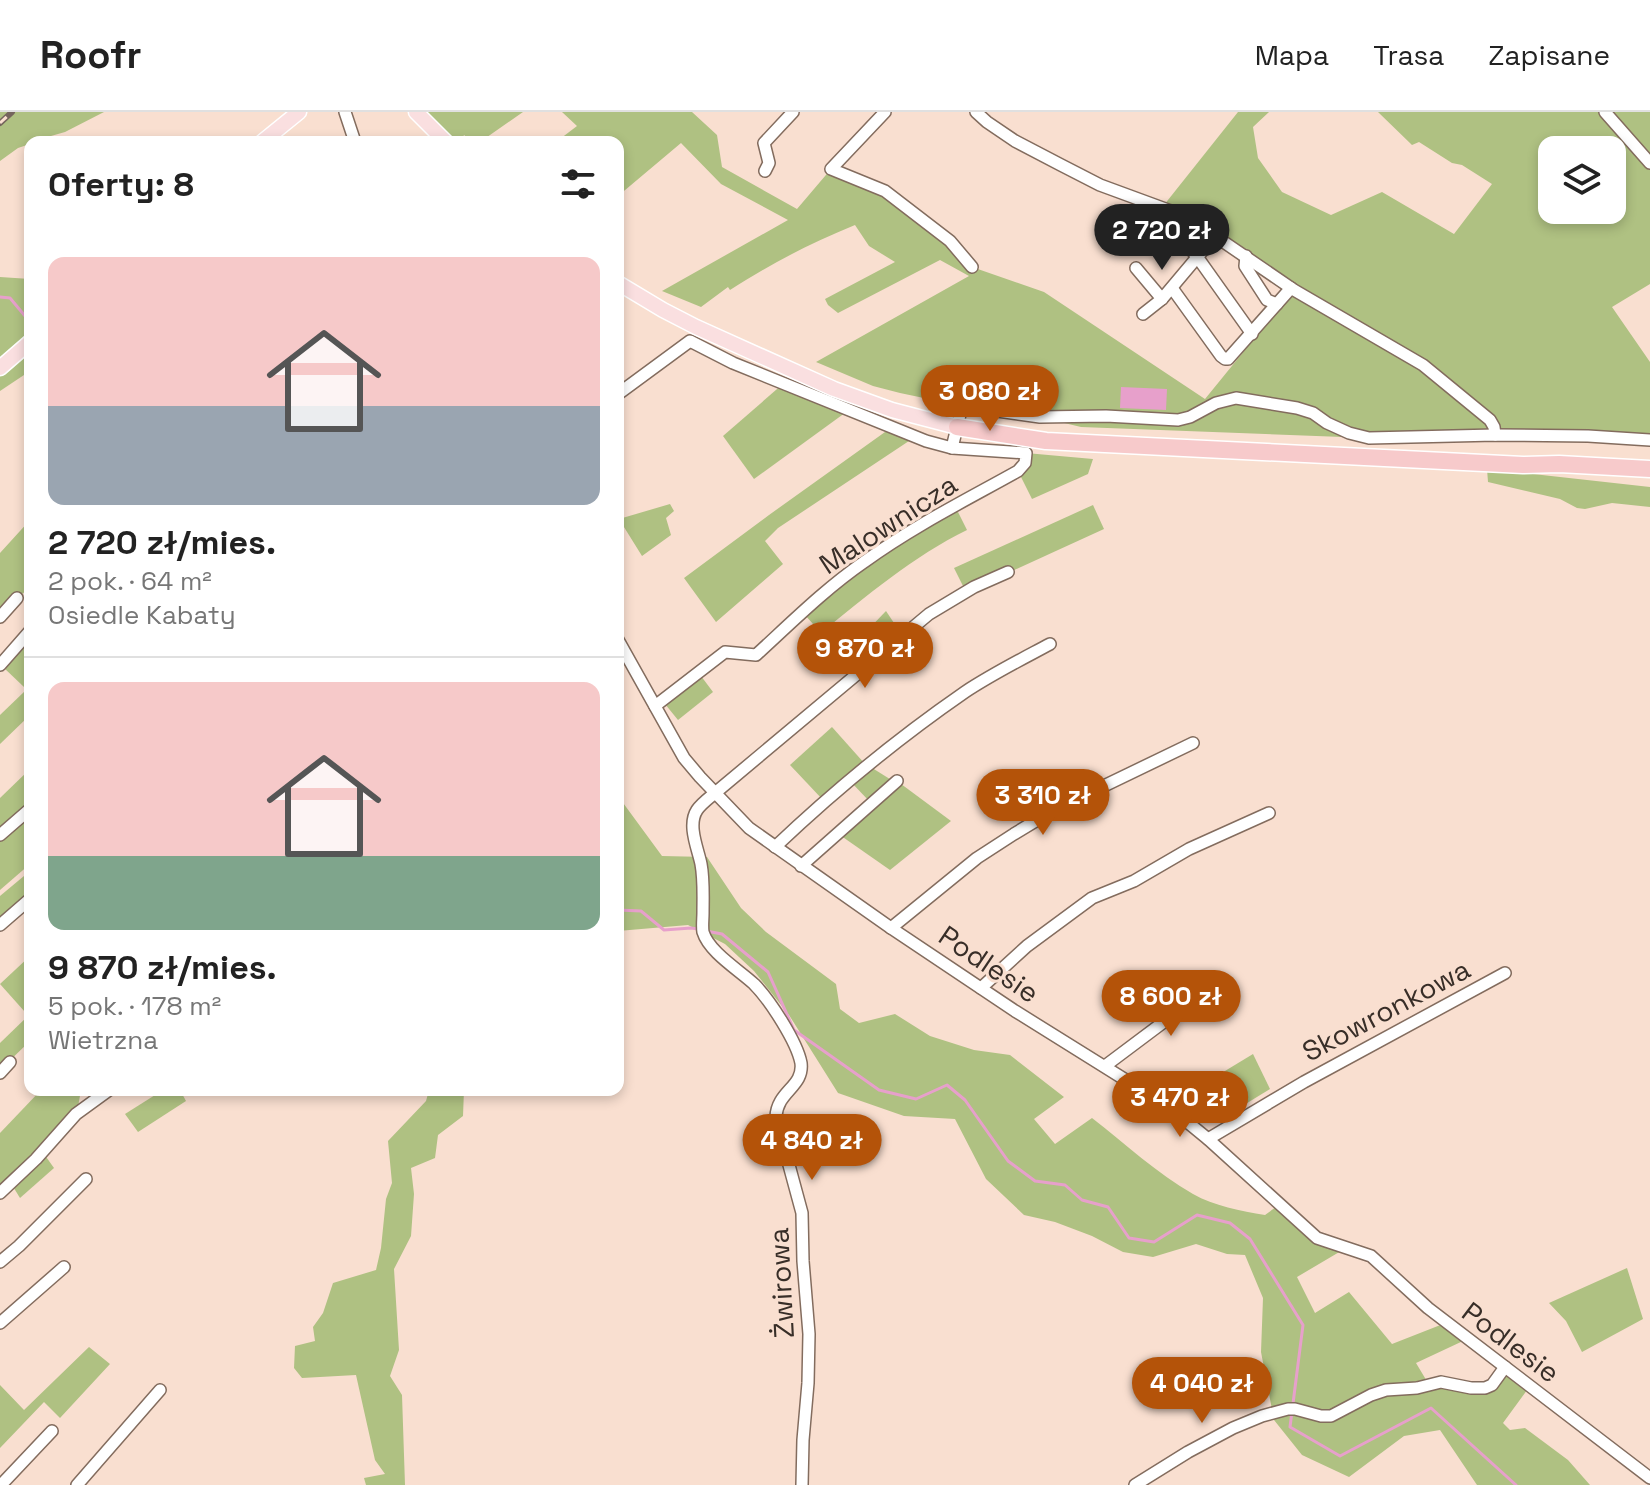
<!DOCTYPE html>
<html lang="pl">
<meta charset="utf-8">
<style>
:root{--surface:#fff;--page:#f6f6f6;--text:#222;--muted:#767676;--line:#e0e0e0;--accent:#b45309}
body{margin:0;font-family:"Space Grotesk",sans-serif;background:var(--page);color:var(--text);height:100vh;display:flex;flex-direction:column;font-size:30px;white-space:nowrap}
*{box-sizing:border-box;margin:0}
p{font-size:26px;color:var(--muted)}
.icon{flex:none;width:44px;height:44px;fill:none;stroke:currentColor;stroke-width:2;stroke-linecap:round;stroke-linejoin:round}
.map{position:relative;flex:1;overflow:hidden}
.drawer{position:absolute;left:24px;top:24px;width:600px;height:960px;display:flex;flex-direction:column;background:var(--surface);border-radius:16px;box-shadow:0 4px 12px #0003}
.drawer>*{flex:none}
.fabs{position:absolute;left:1538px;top:24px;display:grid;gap:16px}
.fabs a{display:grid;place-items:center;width:88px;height:88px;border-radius:16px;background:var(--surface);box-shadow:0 4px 12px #0003;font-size:40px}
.price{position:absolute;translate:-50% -68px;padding:0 18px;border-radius:28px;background:var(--accent);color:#fff;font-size:26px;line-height:52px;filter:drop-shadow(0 2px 4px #0008)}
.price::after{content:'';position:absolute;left:50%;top:48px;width:24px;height:18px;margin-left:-12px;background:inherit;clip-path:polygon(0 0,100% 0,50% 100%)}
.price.current{background:#222;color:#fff}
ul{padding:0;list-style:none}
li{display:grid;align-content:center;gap:16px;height:424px;padding:0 24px}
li+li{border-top:2px solid var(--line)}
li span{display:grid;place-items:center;height:248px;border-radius:16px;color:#555}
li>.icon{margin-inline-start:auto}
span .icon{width:144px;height:144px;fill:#fffc;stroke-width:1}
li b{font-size:34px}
h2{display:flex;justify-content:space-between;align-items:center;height:96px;padding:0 24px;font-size:34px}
header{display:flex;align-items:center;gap:48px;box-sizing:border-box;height:112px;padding:0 40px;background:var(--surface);border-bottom:2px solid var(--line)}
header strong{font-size:38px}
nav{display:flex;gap:44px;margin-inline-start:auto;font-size:28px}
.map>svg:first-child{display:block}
</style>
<header>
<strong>Roofr</strong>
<nav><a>Mapa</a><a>Trasa</a><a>Zapisane</a></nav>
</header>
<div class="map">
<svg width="1650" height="1373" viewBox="0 0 1650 1373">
<rect width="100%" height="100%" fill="#f9dfd0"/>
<!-- green -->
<g fill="#afc182" fill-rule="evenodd">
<polygon points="0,0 104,0 65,20 30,30 30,32 18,36 0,49"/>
<polygon points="426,0 523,0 480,30 472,30 464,23 461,30 458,30"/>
<path d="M562,0H692L717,23L722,55L797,97L831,57L885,79L972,155L1044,180L1205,287L1293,179L1164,93L1238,0H1269L1253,15L1258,46L1282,80L1331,103L1382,80L1454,122L1492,72L1462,53L1452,51L1419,30L1412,33L1378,0H1650V172L1612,195L1650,250V328L1369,326L1081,315L1039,305L962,294L900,281L873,274L816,250L969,164L940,148L838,201L828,193L825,187L895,150L869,134L855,113C809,132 772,151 730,178L728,175L701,195L662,179L788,108L721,72L681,31L618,84V30H556L577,14ZM1552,38H1612V98H1552Z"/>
<polygon points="0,165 30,167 30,221 0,253"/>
<polygon points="30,239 30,259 0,279 0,264"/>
<polygon points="784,271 849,298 754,367 723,324"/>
<polygon points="892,315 915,325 778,416 765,429 783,452 716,510 684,466 769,403"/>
<polygon points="1026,341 1093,347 1088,362 1032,387 1018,359"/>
<polygon points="1487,357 1650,375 1650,395 1612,391 1585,397 1577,396 1560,387 1488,370"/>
<polygon points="670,392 674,399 666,406 671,423 642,444 619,407"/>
<polygon points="1093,393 1104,417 966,480 954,456"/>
<path d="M955,394L967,418C914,444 866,484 821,521L805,503L815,489Z"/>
<polygon points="30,408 30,480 27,478 0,500 0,441"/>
<polygon points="886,499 902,523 876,545 861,525"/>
<polygon points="30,526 30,570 24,575 3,555"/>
<polygon points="701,564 713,580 678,608 665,592"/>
<polygon points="25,579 30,603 0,632 0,603"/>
<polygon points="832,615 865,652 823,688 790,653"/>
<polygon points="869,654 893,669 870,690 851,670"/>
<polygon points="30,657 30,694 0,720 0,686"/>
<polygon points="897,669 951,709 890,758 837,721"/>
<path d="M618,684L662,744L707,745L741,796L766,820L836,872L840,897L859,911L895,902L930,924L974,938L1010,943L1064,985L1034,1007L1055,1032L1092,1006C1124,1031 1158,1062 1193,1082C1214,1094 1241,1099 1265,1103L1276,1095L1312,1129L1319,1133L1341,1139L1297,1165L1315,1201L1349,1180L1392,1232L1443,1212L1463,1229L1416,1251L1428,1271L1386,1275L1320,1306L1371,1285L1440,1273L1473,1280L1505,1263H1509L1527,1278L1503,1311L1510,1318L1525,1316L1568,1348L1590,1373H1477L1440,1318L1404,1324L1349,1365L1302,1343L1274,1308L1261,1240L1263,1186L1245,1143L1227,1142L1196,1132L1153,1145L1123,1140L1092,1124L1055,1110L1024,1103L986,1067L955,1007L904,1004L838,981L789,903L754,859L725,832L688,813L618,819Z"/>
<polygon points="30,699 30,752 0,778 0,725"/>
<polygon points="30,759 30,783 0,809 0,784"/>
<polygon points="30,844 30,895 25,900 0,872"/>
<polygon points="30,902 30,929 0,958 0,931"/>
<polygon points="1253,942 1270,977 1239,996 1220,962"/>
<polygon points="41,978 81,978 78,995 38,1042 0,1076 0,1021"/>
<polygon points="163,978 180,978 186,989 138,1020 125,1002"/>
<polygon points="429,978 464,978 463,1004 438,1023 435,1046 411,1056 414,1082 411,1124 394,1157 399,1238 390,1264 402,1283 405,1373 366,1373 364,1366 385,1362 375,1348 356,1263 302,1266 294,1256 295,1234 315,1229 313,1215 323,1201 333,1171 376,1158 381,1136 386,1087 392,1071 388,1029 426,989"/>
<polygon points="44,1042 54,1056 20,1086 12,1073"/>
<polygon points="1627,1156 1643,1207 1582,1240 1566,1209 1549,1191"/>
<polygon points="89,1235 110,1252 60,1306 44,1290 0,1336 0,1273 24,1298"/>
</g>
<!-- water -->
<polygon fill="#e7a0cb" points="1121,275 1167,277 1166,298 1120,296"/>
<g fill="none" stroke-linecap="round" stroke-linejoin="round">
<!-- stream -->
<g stroke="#e7a0cb" stroke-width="3">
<polyline points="0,185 10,186 30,210"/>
<polyline points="618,798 641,799 664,818 691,816 698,817"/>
<polyline points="706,819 722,822 768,860 794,918 879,978 916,987 947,973 965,988 1008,1049 1035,1069 1065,1073 1082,1088 1108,1095 1129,1126 1154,1130 1197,1103 1230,1111 1250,1127 1303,1213 1290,1315 1340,1344 1431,1296 1516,1373"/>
</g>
<!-- minor casing -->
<g stroke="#836c5e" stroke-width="14">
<g id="minor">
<polyline points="345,0 355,30"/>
<polyline points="885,0 831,57 885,79 950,129 972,155"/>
<polyline points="976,0 987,10 1015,29 1061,53 1100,73 1168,98 1215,124 1294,178 1423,253 1490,308 1494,315 1495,323"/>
<polyline points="1605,0 1650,51"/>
<polyline points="765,59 769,51 764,31 793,0"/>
<polyline points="1174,117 1198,146 1252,222"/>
<polyline points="1246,144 1245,154 1267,188 1277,192"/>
<polyline points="1136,156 1162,187"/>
<polyline points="1172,176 1221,244 1225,247 1228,247 1291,176"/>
<polyline points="1143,202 1162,187 1215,124"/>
<path d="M618,282L690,229L733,251L926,329L952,336L1026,341L1025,351L1018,359C966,388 912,415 864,450C825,477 791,511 756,543L725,540L655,594"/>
<polyline points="952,336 962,294 1040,305 1106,304 1178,308 1190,305 1216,291 1236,286 1297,296 1313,301 1327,311 1349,321 1369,326 1495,323 1588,324 1650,328"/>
<polyline points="0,505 17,486"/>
<polyline points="618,528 684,646 700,665 749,716 891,816 1015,899 1169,995 1208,1027 1317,1126 1371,1144 1428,1196 1650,1366"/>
<polyline points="0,553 30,519"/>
<polyline points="0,723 30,697"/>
<path d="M775,735C834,679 897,627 965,580C992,562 1022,547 1050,532"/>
<polyline points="801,754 897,669"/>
<polyline points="0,813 30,787"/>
<polyline points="891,816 977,746 1014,722 1052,699 1193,631"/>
<polyline points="981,876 1027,834 1092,786 1134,769 1189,737 1269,701"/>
<polyline points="1105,954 1173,903 1222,876"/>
<polyline points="0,961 10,950"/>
<polyline points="1208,1027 1304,970 1505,861"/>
<polyline points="0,1081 36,1047 76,1002 109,978"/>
<polyline points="0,1150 19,1134 86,1067"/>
<polyline points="0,1211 64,1155"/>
<polyline points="1,1373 52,1319"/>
<polyline points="77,1373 160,1278"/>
<path d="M802,1373L803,1328L808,1271L809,1222L803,1149L802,1101L776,1005C777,979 804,975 801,951C797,930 770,888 754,872C739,858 709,840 703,820C702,814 703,807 703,801C703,785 704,768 701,752C698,737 687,713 697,698C701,692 709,686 715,681L929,502L974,475L1008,460"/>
<polyline points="1135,1373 1188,1340 1233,1316 1262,1304 1288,1297 1295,1297 1321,1304 1331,1304 1371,1283 1386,1278 1417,1276 1441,1270 1471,1276 1485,1276 1492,1273 1505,1255"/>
</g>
</g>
<!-- major casing -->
<g stroke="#fff" stroke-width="17">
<g id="major">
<polyline points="416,0 446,30"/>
<polyline points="262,30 299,0"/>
<polyline points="618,171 663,198 696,215 834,277 892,298 957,315"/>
<polyline points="0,256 30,230"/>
</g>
</g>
<!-- highway casing -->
<g stroke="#fff" stroke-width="19">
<polyline id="highway" points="957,315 1046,329 1523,353 1559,352 1650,357"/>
</g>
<!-- minor -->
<use href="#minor" stroke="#fff" stroke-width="11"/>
<!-- major -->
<use href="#major" stroke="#fadfe0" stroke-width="14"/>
<!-- highway -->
<use href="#highway" stroke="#f7cacb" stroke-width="16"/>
<!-- rail casing -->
<g stroke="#75655d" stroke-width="6">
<polyline id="rail" points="0,11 12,0"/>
</g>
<!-- rail -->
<use href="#rail" stroke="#f9dfd0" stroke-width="3" stroke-dasharray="9" stroke-linecap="butt"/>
</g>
<g text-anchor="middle" stroke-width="6" stroke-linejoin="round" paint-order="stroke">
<!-- street labels -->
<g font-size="28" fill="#382e28" stroke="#f9dfd0">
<text transform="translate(888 412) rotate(-33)" y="10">Malownicza</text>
<text transform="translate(989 852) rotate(34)" y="10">Podlesie</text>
<text transform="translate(1386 898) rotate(-28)" y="10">Skowronkowa</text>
<text transform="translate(781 1171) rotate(-93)" y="10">Żwirowa</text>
<text transform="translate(1511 1230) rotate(37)" y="10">Podlesie</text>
</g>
</g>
</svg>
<div class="fabs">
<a><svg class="icon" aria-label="layers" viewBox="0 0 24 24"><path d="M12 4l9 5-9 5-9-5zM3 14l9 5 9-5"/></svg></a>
</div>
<b class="price current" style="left:1162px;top:160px">2 720 zł</b>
<b class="price" style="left:990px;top:321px">3 080 zł</b>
<b class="price" style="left:865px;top:578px">9 870 zł</b>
<b class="price" style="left:1043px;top:725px">3 310 zł</b>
<b class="price" style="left:1171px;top:926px">8 600 zł</b>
<b class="price" style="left:1180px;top:1027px">3 470 zł</b>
<b class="price" style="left:812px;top:1070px">4 840 zł</b>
<b class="price" style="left:1202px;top:1313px">4 040 zł</b>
<section class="drawer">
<h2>Oferty: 8<svg class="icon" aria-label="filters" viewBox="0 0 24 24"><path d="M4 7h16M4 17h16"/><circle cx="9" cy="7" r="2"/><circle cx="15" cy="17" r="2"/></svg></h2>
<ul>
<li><span style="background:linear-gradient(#f6c9c9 60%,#9aa5b1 0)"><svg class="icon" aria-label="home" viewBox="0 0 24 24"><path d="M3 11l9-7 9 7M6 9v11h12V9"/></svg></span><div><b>2 720 zł/mies.</b><p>2 pok. · 64 m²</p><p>Osiedle Kabaty</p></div></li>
<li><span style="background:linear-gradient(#f6c9c9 70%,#7fa58c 0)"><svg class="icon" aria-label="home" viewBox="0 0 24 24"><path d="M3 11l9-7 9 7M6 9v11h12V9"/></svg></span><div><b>9 870 zł/mies.</b><p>5 pok. · 178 m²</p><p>Wietrzna</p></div></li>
</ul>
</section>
</div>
